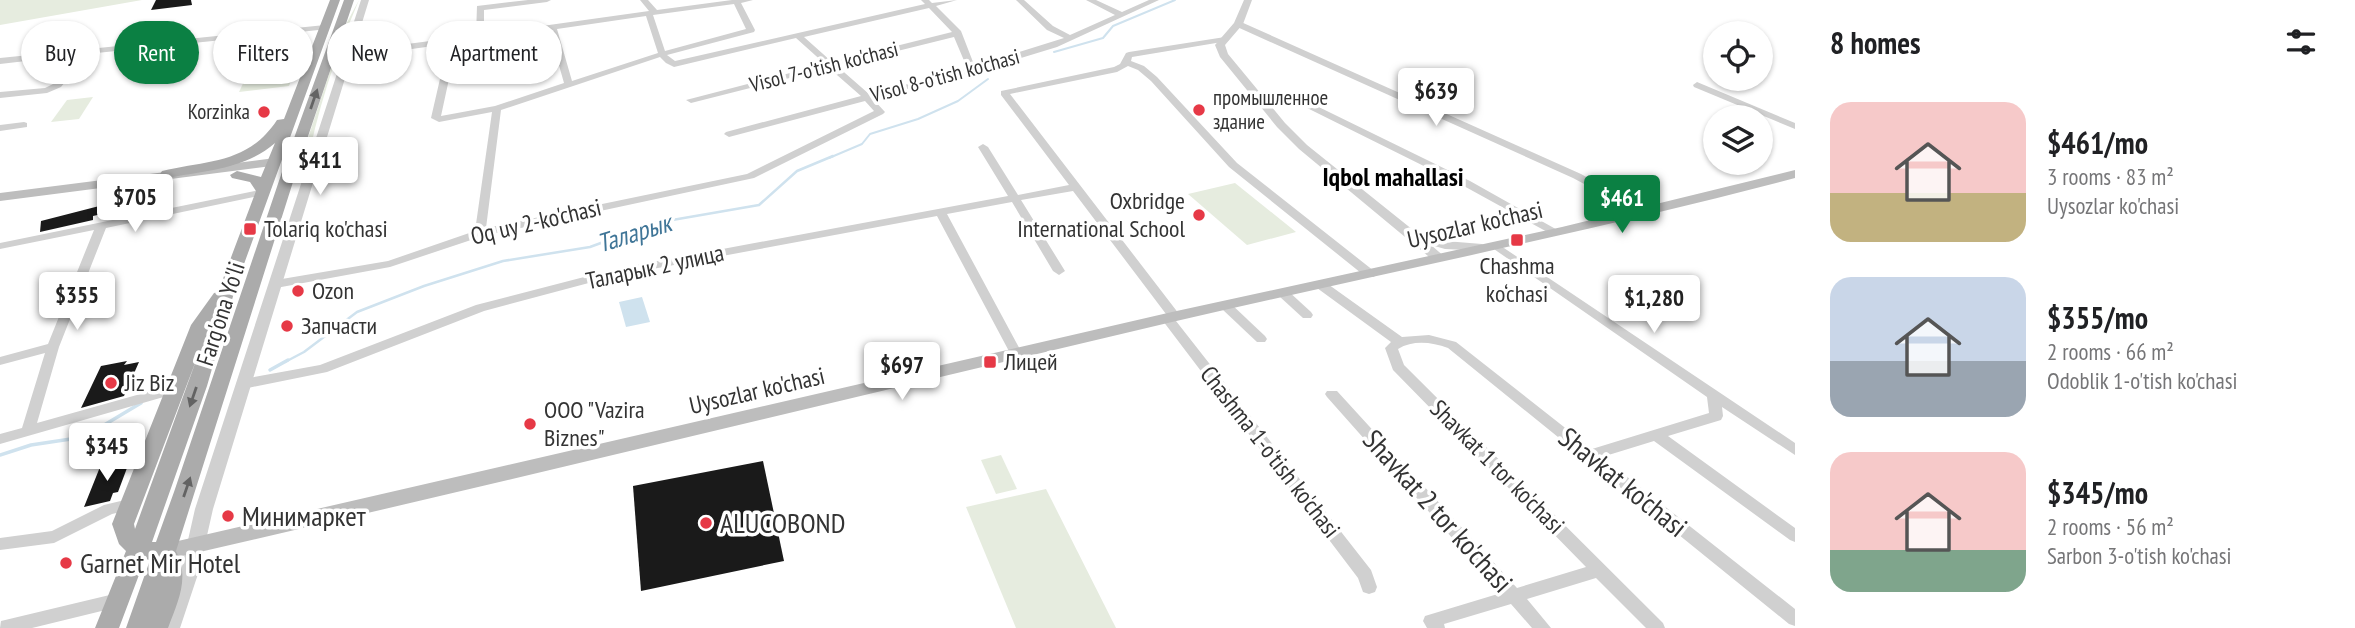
<!DOCTYPE html>
<meta charset="utf-8">
<style>
:root{--surface:#fff;--page:#f6f6f6;--text:#202124;--muted:#757577;--accent:#0b8043}
body{margin:0;font-family:"PT Sans Narrow",sans-serif;background:var(--page);color:var(--text);height:100vh;display:flex;flex-direction:column;font-size:26px;white-space:nowrap}
*{box-sizing:border-box;margin:0}
p{font-size:23px;color:var(--muted)}
.icon{flex:none;width:38px;height:38px;fill:none;stroke:currentColor;stroke-width:2;stroke-linecap:round;stroke-linejoin:round}
.map{position:relative;flex:1;overflow:hidden}
.sheet{display:flex;flex-direction:column;background:var(--surface);width:560px}
.sheet>*{flex:none}
.top-card{position:absolute;left:21px;top:21px;width:665px;height:63px;display:flex;gap:14px}
.controls{position:absolute;left:1703px;top:21px;display:grid;gap:14px}
.controls a{display:grid;place-items:center;width:70px;height:70px;border-radius:50%;background:var(--surface);box-shadow:0 2px 5px #0004;font-size:35px}
.price{position:absolute;translate:-50% -60px;padding:0 16px;border-radius:7px;background:#fff;color:#222;font-size:23px;line-height:46px;filter:drop-shadow(0 2px 4px #0008)}
.price::after{content:'';position:absolute;left:50%;top:42px;width:21px;height:16px;margin-left:-10px;background:inherit;clip-path:polygon(0 0,100% 0,50% 100%)}
.price.active{background:var(--accent);color:#fff}
ul{padding:0;list-style:none}
li{display:flex;align-items:center;gap:21px;height:175px;padding:0 35px}
li span{display:grid;place-items:center;flex:none;width:196px;height:140px;border-radius:21px;color:#555}
li>.icon{margin-inline-start:auto}
span .icon{width:84px;height:84px;fill:#fffc;stroke-width:1}
li b{font-size:30px}
h2{display:flex;justify-content:space-between;align-items:center;height:84px;padding:0 35px;font-size:30px}
.tag{padding:0 24px;border-radius:32px;background:var(--surface);box-shadow:0 2px 5px #0004;font-size:24px;line-height:63px}
.tag.active{background:var(--accent);color:#fff}
main{display:flex;flex:1;min-height:0}
.map>svg:first-child{display:block}
</style>
<main>
<div class="map">
<svg width="1795" height="628" viewBox="0 0 1795 628">
<rect width="100%" height="100%" fill="#fff"/>
<!-- green -->
<g fill="#e6ecdf">
<polygon points="0,0 142,0 0,25"/>
<path d="M359,0C336,54 316,113 306,171L300,162L345,26Z"/>
<polygon points="302,52 289,86 239,92 255,58"/>
<polygon points="93,97 79,119 51,122 67,100"/>
<polygon points="1235,183 1296,232 1247,245 1188,194"/>
<polygon points="1001,455 1017,489 996,494 981,460"/>
<polygon points="1046,489 1116,628 1016,628 966,507"/>
</g>
<!-- water -->
<polygon fill="#cfe2ee" points="642,297 650,322 626,327 619,302"/>
<g fill="none" stroke-linecap="round" stroke-linejoin="round">
<!-- stream-far2 -->
<g stroke="#cfe2ee" stroke-width="2">
<polyline points="1054,52 1103,38 1113,26 1175,0"/>
<polyline points="829,158 862,144 870,134 918,119 958,101 988,79"/>
</g>
<!-- stream-far1 -->
<polyline stroke="#cfe2ee" stroke-width="2.5" points="285,362 304,352 357,312 424,286 503,261 590,247 655,223 759,205 797,171 833,156"/>
<!-- stream -->
<g stroke="#cfe2ee" stroke-width="3.5">
<polyline points="270,370 288,360"/>
<polyline points="0,455 31,445 84,437 141,403"/>
</g>
</g>
<!-- building -->
<g fill="#1a1a1a">
<polygon points="156,0 191,0 192,5 151,10"/>
<polygon points="304,34 298,48 261,52 267,38"/>
<polygon points="111,203 111,212 93,216 93,220 40,232 41,221"/>
<polygon points="127,361 124,365 139,362 124,396 81,408 101,366"/>
<polygon points="123,460 130,460 118,492 113,493 110,501 84,507 100,467"/>
<polygon points="763,461 784,561 641,591 633,486"/>
</g>
<g fill="none" stroke-linecap="round" stroke-linejoin="round">
<!-- minor -->
<g fill="#d0d0d0" fill-rule="evenodd">
<path d="M528,0H551L547,2L484,10V34L649,11L640,0H648L657,10L732,0H753L741,3L755,30L754,32L667,55L675,61L925,4L921,0H929L932,3L957,0L936,6L961,31L973,62L978,65L1064,38L1047,30L1016,0H1024L1053,26L1070,35L1115,15L1086,0H1096L1122,12L1149,0H1159L1057,47L985,69L873,99L885,112L883,114L754,178L483,236L390,267L276,288L272,287L270,284L276,280L388,261L475,231L492,112L439,122L431,118L448,44L346,58L342,55L346,52L476,35L477,6ZM734,4L746,29L665,51L653,15ZM929,8L952,32L832,62L804,37ZM646,16L658,53L572,81L557,29ZM549,30L564,83L495,106L441,116L457,42ZM954,37L965,63L970,68L869,94L837,66ZM796,38L825,64L686,100L691,103L829,68L861,96L726,132L724,134L729,137L865,101L874,111L747,174L486,228L501,110L660,57L666,63L674,67Z"/>
<polygon points="1235,22 1241,22 1581,174 1649,212 1644,215 1640,214 1573,178 1235,26"/>
<polygon points="325,25 329,27 328,29 87,54 61,87 47,93 0,98 0,92 45,88 55,83 78,55 0,64 0,58"/>
<polygon points="1225,37 1229,39 1228,41 1132,57 1131,61 1144,66 1157,77 1237,163 1374,271 1376,274 1374,277 1366,277 1229,167 1151,81 1138,70 1128,66 1117,72 1010,94 1179,314 1181,317 1176,321 1371,570 1377,587 1375,592 1369,594 1363,592 1358,578 1163,321 1161,318 1166,314 1073,191 1021,200 1065,271 1059,275 1053,271 1012,202 947,214 1023,355 1017,359 1011,355 937,216 615,276 484,311 327,372 243,389 238,387 236,384 238,381 243,379 320,365 476,305 615,269 1008,196 978,147 983,144 988,147 1018,195 1069,185 1001,95 1001,91 1114,67 1120,64 1126,53 1129,52"/>
<polygon points="1697,82 1795,123 1795,129 1694,87 1693,85"/>
<polygon points="1286,91 1470,181 1561,232 1559,234 1551,234 1462,185 1285,97 1261,104 1256,101"/>
<polygon points="24,122 27,123 27,127 0,131 0,125"/>
<polygon points="264,189 268,190 268,194 106,228 59,347 37,423 176,384 181,386 183,389 181,392 0,444 0,434 22,428 45,353 0,365 0,357 48,344 94,230 0,249 0,243"/>
<path d="M1495,242L1795,443V455L1722,407L1723,416L1721,420L1668,436L1795,528V542L1790,540L1654,441L1602,457L1795,609V626L1789,624L1448,348C1431,342 1413,340 1398,349L1404,365L1663,623L1665,628H1646L1596,578L1527,599L1551,628H1532L1511,604L1444,624L1445,628H1427L1423,621L1425,616L1501,593L1327,397L1325,394L1327,391H1337L1517,588L1586,567L1393,370L1385,348L1391,342L1317,288L1315,285L1317,282H1325L1402,337L1429,335L1456,342L1592,449L1709,413L1707,397L1491,247L1489,245Z"/>
<polygon points="1283,289 1287,290 1311,312 1313,315 1311,318 1303,318 1279,296 1277,293"/>
<polygon points="1226,302 1230,303 1265,336 1267,339 1265,342 1257,342 1222,309 1220,306 1222,303"/>
<polygon points="129,499 134,501 137,505 134,509 112,514 54,543 0,550 0,538 52,531 104,505"/>
<polygon points="118,593 124,595 126,600 124,605 118,607 32,628 0,628 1,621"/>
</g>
<!-- tertiary -->
<g fill="#d0d0d0" fill-rule="evenodd">
<polygon points="361,0 369,0 213,509 199,571 180,628 160,628 181,571 195,509"/>
<polygon points="1244,0 1252,0 1243,24 1225,45 1228,54 1285,123 1307,145 1418,234 1445,241 1482,244 1488,248 1487,251 1445,249 1431,245 1446,258 1439,262 1434,261 1299,149 1277,127 1220,57 1215,45 1234,23"/>
</g>
<!-- secondary -->
<g fill="#bdbdbd" fill-rule="evenodd">
<polygon points="275,158 280,159 280,165 0,201 0,193"/>
<path d="M1795,170V178C1589,232 1380,274 1172,322C836,401 501,483 165,560L158,558L155,552L158,546L165,544L1172,312L1562,227Z"/>
</g>
<!-- primary -->
<path fill="#ababab" fill-rule="evenodd" d="M330,0H340L236,286L207,386L152,542H156L174,492L285,163L344,0H354L299,163L176,551C190,578 178,601 168,628H126L150,560L145,559L119,628H95L126,551L119,544L112,524L191,325L214,293L218,292L256,191L250,182L232,178L230,175L237,171L261,177L275,143C246,169 203,171 167,178L160,174L162,171C208,160 248,164 277,120L284,119ZM197,358L135,529L134,524Z"/>
</g>
<!-- one-way arrows -->
<defs><path id="oneway-solid" d="M-6-.8H1V-3.2L6.5 0L1 3.2V.8H-6Z" transform="scale(1.75)"/></defs>
<g fill="#636363">
<use href="#oneway-solid" transform="translate(314 99) rotate(-71)"/>
<use href="#oneway-solid" transform="translate(193 397) rotate(109)"/>
<use href="#oneway-solid" transform="translate(187 487) rotate(-71)"/>
</g>
<!-- markers -->
<g fill="#e63946" stroke="#fff" stroke-width="2.5">
<circle cx="1199" cy="110" r="7"/>
<circle cx="264" cy="112" r="7"/>
<circle cx="1199" cy="215" r="7"/>
<rect x="243" y="222" width="14" height="14" rx="3.5"/>
<rect x="1510" y="233" width="14" height="14" rx="3.5"/>
<circle cx="298" cy="291" r="7"/>
<circle cx="287" cy="326" r="7"/>
<rect x="983" y="355" width="14" height="14" rx="3.5"/>
<circle cx="111" cy="383" r="7"/>
<circle cx="530" cy="424" r="7"/>
<circle cx="228" cy="516" r="7"/>
<circle cx="706" cy="523" r="7"/>
<circle cx="66" cy="563" r="7"/>
</g>
<g text-anchor="middle" stroke-width="7" stroke-linejoin="round" paint-order="stroke">
<!-- far-street labels -->
<g font-size="21" fill="#333" stroke="#fff">
<text transform="translate(824 67) rotate(-14)" y="7">Visol 7-o'tish ko'chasi</text>
<text transform="translate(945 76) rotate(-15)" y="7">Visol 8-o'tish ko'chasi</text>
</g>
<!-- far-poi labels -->
<g font-size="21" fill="#333" stroke="#fff" text-anchor="start">
<text x="1213" y="105">промышленное<tspan x="1213" dy="24">здание</tspan></text>
<text x="250" y="119" text-anchor="end">Korzinka</text>
</g>
<!-- poi labels -->
<g font-size="24" fill="#333" stroke="#fff" text-anchor="start">
<text x="1185" y="209" text-anchor="end">Oxbridge<tspan x="1185" dy="28">International School</tspan></text>
<text x="264" y="237">Tolariq ko'chasi</text>
<text x="1517" y="274" text-anchor="middle">Chashma<tspan x="1517" dy="28">ko‘chasi</tspan></text>
<text x="312" y="299">Ozon</text>
<text x="301" y="334">Запчасти</text>
<text x="1004" y="370">Лицей</text>
<text x="125" y="391">Jiz Biz</text>
<text x="544" y="418">OOO "Vazira<tspan x="544" dy="28">Biznes"</tspan></text>
</g>
<!-- street labels -->
<g font-size="24" fill="#333" stroke="#fff">
<text transform="translate(536 222) rotate(-13)" y="8">Oq uy 2-ko'chasi</text>
<text transform="translate(1475 225) rotate(-13)" y="8">Uysozlar ko'chasi</text>
<text transform="translate(655 267) rotate(-12)" y="8">Таларык 2 улица</text>
<text transform="translate(221 314) rotate(-72)" y="8">Farg'ona Yo'li</text>
<text transform="translate(757 391) rotate(-13)" y="8">Uysozlar ko'chasi</text>
<text transform="translate(1270 452) rotate(52)" y="8">Chashma 1-o'tish ko'chasi</text>
<text transform="translate(1497 467) rotate(45)" y="8">Shavkat 1 tor ko'chasi</text>
</g>
<!-- neighbourhood labels -->
<g font-size="26" font-weight="bold" fill="#000" stroke="#fff">
<text x="1393" y="186">Iqbol mahallasi</text>
</g>
<!-- water labels -->
<g font-size="26" font-style="italic" fill="#3f7597" stroke="#fff">
<text transform="translate(634 233) rotate(-17)" y="9">Таларык</text>
</g>
<!-- near-street labels -->
<g font-size="28" fill="#333" stroke="#fff">
<text transform="translate(1623 482) rotate(39)" y="10">Shavkat ko'chasi</text>
<text transform="translate(1438 511) rotate(48)" y="10">Shavkat 2 tor ko'chasi</text>
</g>
<!-- near-poi labels -->
<g font-size="28" fill="#333" stroke="#fff" text-anchor="start">
<text x="242" y="526">Минимаркет</text>
<text x="720" y="533">ALUCOBOND</text>
<text x="80" y="573">Garnet Mir Hotel</text>
</g>
</g>
</svg>
<div class="controls">
<a><svg class="icon" aria-label="locate" viewBox="0 0 24 24"><circle cx="12" cy="12" r="6"/><path d="M12 2v4M12 18v4M2 12h4M18 12h4"/></svg></a>
<a><svg class="icon" aria-label="layers" viewBox="0 0 24 24"><path d="M12 4l9 5-9 5-9-5zM3 14l9 5 9-5"/></svg></a>
</div>
<b class="price" style="left:1436px;top:128px">$639</b>
<b class="price" style="left:320px;top:197px">$411</b>
<b class="price" style="left:135px;top:234px">$705</b>
<b class="price active" style="left:1622px;top:235px">$461</b>
<b class="price" style="left:77px;top:332px">$355</b>
<b class="price" style="left:1654px;top:335px">$1,280</b>
<b class="price" style="left:902px;top:402px">$697</b>
<b class="price" style="left:107px;top:483px">$345</b>
<div class="top-card">
<a class="tag">Buy</a>
<a class="tag active">Rent</a>
<a class="tag">Filters</a>
<a class="tag">New</a>
<a class="tag">Apartment</a>
</div>
</div>
<section class="sheet">
<h2>8 homes<svg class="icon" aria-label="filters" viewBox="0 0 24 24"><path d="M4 7h16M4 17h16"/><circle cx="9" cy="7" r="2"/><circle cx="15" cy="17" r="2"/></svg></h2>
<ul>
<li><span style="background:linear-gradient(#f6c9c9 65%,#c2b280 0)"><svg class="icon" aria-label="home" viewBox="0 0 24 24"><path d="M3 11l9-7 9 7M6 9v11h12V9"/></svg></span><div><b>$461/mo</b><p>3 rooms · 83 m²</p><p>Uysozlar ko'chasi</p></div></li>
<li><span style="background:linear-gradient(#c9d6e8 60%,#9aa5b1 0)"><svg class="icon" aria-label="home" viewBox="0 0 24 24"><path d="M3 11l9-7 9 7M6 9v11h12V9"/></svg></span><div><b>$355/mo</b><p>2 rooms · 66 m²</p><p>Odoblik 1-o'tish ko'chasi</p></div></li>
<li><span style="background:linear-gradient(#f6c9c9 70%,#7fa58c 0)"><svg class="icon" aria-label="home" viewBox="0 0 24 24"><path d="M3 11l9-7 9 7M6 9v11h12V9"/></svg></span><div><b>$345/mo</b><p>2 rooms · 56 m²</p><p>Sarbon 3-o'tish ko'chasi</p></div></li>
</ul>
</section>
</main>
